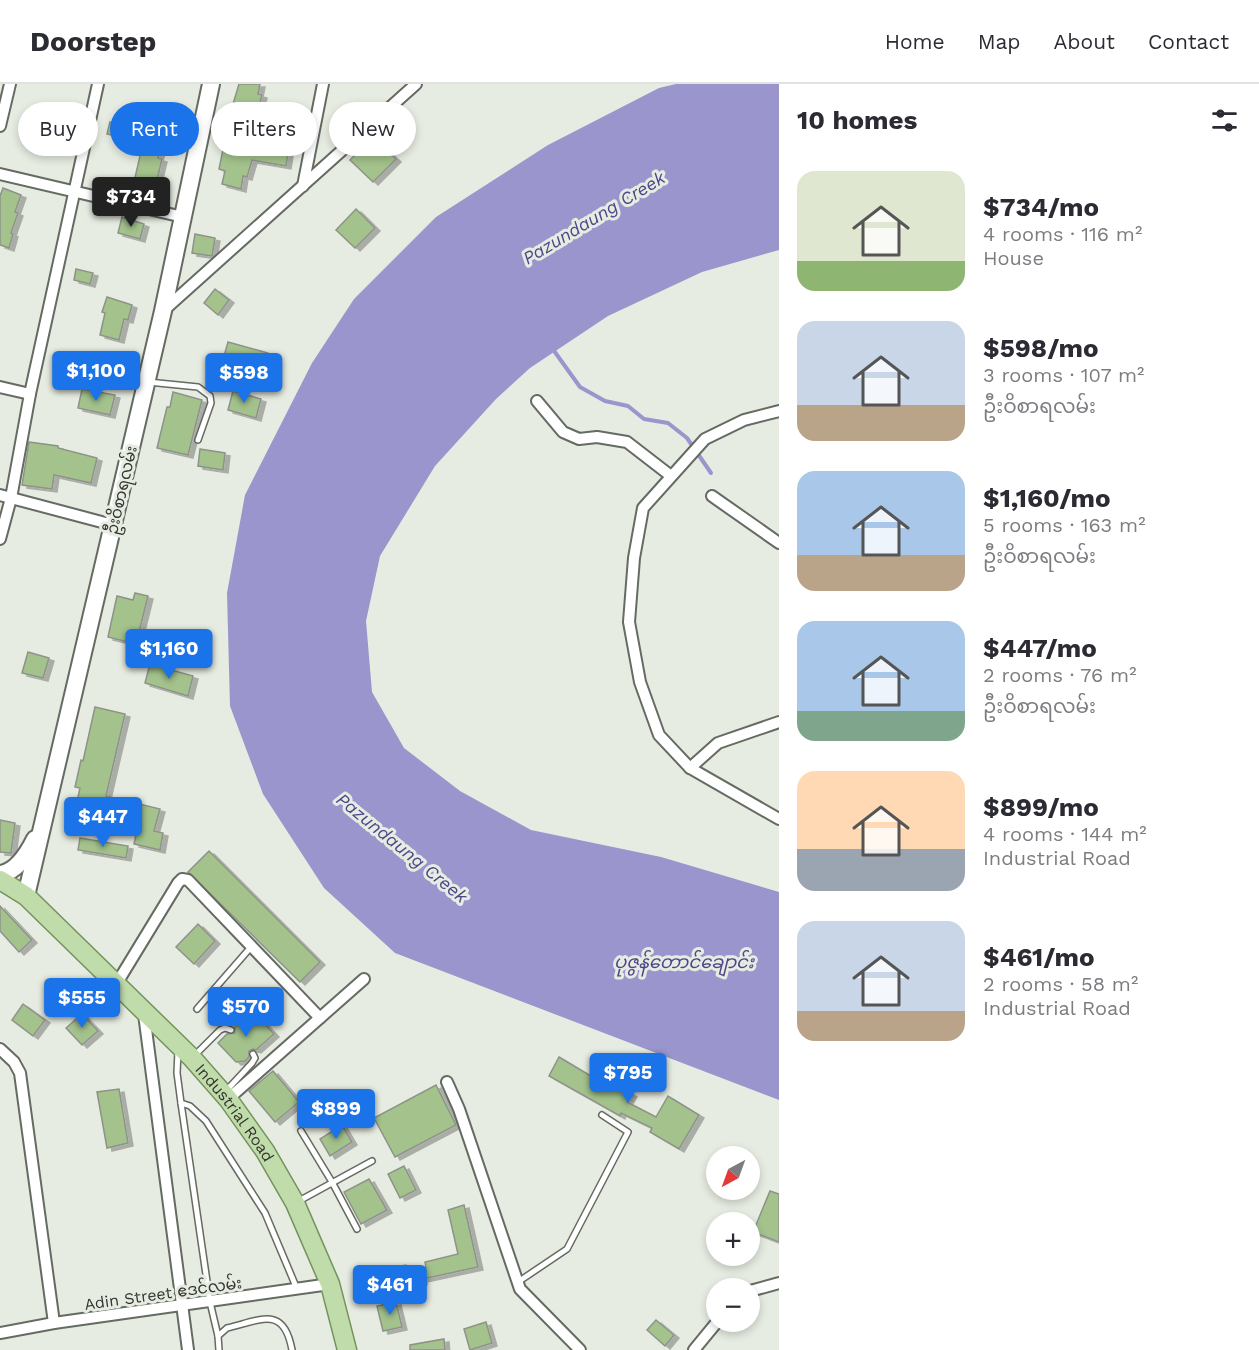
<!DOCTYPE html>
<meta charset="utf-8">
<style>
:root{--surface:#fff;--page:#f2f2f3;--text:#2b2b33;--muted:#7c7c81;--line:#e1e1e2;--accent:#1a73e8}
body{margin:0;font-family:"Work Sans","Noto Sans Myanmar",sans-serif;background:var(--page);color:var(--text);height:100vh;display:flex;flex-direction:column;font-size:22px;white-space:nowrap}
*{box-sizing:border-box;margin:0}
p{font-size:20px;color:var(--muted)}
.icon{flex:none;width:33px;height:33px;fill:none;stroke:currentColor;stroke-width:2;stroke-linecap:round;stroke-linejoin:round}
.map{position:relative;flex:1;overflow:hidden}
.details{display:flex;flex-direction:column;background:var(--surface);width:480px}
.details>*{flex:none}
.hud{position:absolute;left:18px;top:18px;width:570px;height:54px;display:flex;gap:12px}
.needle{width:39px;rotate:221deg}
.tools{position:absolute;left:706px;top:1062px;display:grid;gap:12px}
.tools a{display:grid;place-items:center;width:54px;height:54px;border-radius:50%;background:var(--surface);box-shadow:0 3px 9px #0003;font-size:30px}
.price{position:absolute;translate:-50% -51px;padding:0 14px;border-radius:6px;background:var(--accent);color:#fff;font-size:20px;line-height:39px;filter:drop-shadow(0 2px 3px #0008)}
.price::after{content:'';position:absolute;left:50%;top:36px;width:18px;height:14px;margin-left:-9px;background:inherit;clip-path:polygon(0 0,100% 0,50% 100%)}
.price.selected{background:#222;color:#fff}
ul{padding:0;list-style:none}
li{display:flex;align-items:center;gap:18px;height:150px;padding:0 18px}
li span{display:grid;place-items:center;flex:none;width:168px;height:120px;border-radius:18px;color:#555}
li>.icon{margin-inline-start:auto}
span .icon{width:72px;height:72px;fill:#fffc;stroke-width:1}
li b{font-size:26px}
h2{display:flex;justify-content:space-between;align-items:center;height:72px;padding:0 18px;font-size:26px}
.chip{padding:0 21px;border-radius:27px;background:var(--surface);box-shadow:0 3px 9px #0003;font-size:21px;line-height:54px}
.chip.selected{background:var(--accent);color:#fff}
header{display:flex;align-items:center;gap:36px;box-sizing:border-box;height:84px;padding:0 30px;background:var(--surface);border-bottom:2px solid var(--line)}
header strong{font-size:28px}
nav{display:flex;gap:33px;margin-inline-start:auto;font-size:21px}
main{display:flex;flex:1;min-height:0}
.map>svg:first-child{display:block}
</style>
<header>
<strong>Doorstep</strong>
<nav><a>Home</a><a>Map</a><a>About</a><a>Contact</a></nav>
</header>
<main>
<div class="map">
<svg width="779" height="1266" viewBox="0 0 779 1266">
<defs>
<filter id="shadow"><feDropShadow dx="5" dy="3" stdDeviation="0" flood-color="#0004"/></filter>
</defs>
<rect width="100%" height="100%" fill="#e6ece1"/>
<!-- water -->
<polygon fill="#9a95cc" points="676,0 779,0 779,166 702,188 608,232 530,284 496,315 435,382 380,472 366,537 372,608 404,664 460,707 531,746 661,773 779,808 779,1016 395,869 324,804 263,710 230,622 227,509 245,411 312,279 354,215 436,133 548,61 659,4"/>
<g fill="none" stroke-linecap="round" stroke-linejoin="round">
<!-- stream -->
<polyline stroke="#9a95cc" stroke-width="4" points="552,264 580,303 605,317 628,322 644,335 668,339 687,354 711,389"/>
</g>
<!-- building -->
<g fill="#a3c28c" stroke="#8e938a" stroke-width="1.5" filter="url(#shadow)">
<polygon points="239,0 260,0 258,10 262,11 258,27 233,20"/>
<polygon points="153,28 169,33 158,74 162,75 155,104 134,98 143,59 107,50 110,38 148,47"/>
<polygon points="227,46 254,52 251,63 288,69 286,82 252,76 247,93 243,92 241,105 222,100 225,87 219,85"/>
<polygon points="373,53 396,75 373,98 350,76"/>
<polygon points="3,104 21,111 15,128 18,129 11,149 13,150 9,164 0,161 0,112"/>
<polygon points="356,125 375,144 355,164 336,146"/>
<polygon points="122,133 144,140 140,155 118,149"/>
<polygon points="195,150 215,154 212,172 192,169"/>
<polygon points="76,185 93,189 90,200 74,196"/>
<polygon points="215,205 229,216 218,231 204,219"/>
<polygon points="107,213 132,221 128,236 124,235 119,256 100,251 105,229 102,228"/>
<polygon points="228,258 268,269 264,284 224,272"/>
<polygon points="93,276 115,282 112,293 90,288"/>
<polygon points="82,305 115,311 110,331 78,324"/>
<polygon points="233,307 261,315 256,334 228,326"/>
<polygon points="173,308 202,316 188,371 157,364 167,323 170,323"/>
<polygon points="29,358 58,362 58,364 97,374 91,399 54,391 52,405 22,401"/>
<polygon points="200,365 225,369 223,386 198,382"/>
<polygon points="135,509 148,512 136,560 108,553 117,512 133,516"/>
<polygon points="28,568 49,574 43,594 22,589"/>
<polygon points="150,580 193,592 188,612 145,599"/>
<polygon points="95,623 125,630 106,712 160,725 154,747 163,749 160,766 134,760 138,741 75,726 80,704 75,703 81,676 83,677"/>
<polygon points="0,736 15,739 11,769 0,768"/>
<polygon points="80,754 128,762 126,774 78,766"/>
<polygon points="209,767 320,878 300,898 188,788"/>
<polygon points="0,822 32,856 19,868 0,847"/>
<polygon points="198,840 215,857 194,880 176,863"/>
<polygon points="23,920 45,936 33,952 12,936"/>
<polygon points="252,926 274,950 256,966 253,965 249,967 249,973 245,977 236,978 218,959 227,950 235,949 235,943"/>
<polygon points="82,930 98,947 82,961 66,944"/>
<polygon points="559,973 599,997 601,992 632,1010 627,1018 656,1033 668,1012 699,1031 679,1065 650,1048 652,1044 621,1029 620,1032 549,992"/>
<polygon points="273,987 299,1018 275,1038 249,1007"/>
<polygon points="436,1001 456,1041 395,1073 374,1034"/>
<polygon points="119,1005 128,1059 107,1064 97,1008"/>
<polygon points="342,1041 352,1058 330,1072 320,1055"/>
<polygon points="404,1082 416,1106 400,1114 388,1090"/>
<polygon points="369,1095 387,1126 361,1140 344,1108"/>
<polygon points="770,1107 779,1110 779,1158 753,1148"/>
<polygon points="464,1121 478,1183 422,1195 422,1198 388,1205 386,1193 395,1191 394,1183 406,1181 407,1188 426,1184 425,1178 458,1170 448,1126"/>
<polygon points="396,1218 402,1243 383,1247 377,1222"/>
<polygon points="656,1236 674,1251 665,1262 647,1246"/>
<polygon points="486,1238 492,1259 470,1266 464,1245"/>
<polygon points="444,1255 445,1266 410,1266 410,1261"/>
</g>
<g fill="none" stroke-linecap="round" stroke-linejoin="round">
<!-- service casing -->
<g stroke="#656a62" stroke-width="8">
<g id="service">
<polyline points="148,298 198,303 210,312 211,319 198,356"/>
<polyline points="197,925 251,863"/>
<polyline points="178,967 177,989 181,1019 210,1218 218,1252"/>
<polyline points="194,972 220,946 225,944 231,946"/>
<polyline points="225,1008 252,979 255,974 253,970"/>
<polyline points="181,1019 190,1022 206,1037 265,1129 297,1205"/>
<polyline points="301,1047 332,1098 357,1145"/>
<polyline points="297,1118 372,1077"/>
<polyline points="518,1198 567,1165 628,1048 602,1031"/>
<path d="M219,1266L218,1252L227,1244C261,1236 284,1221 292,1266"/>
</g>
</g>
<!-- minor casing -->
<g stroke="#656a62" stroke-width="14">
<g id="minor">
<polyline points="0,42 10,0"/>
<polyline points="0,90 183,133"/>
<polyline points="303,102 323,0"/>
<polyline points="163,227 416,0"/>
<polyline points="0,303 30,310"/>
<polyline points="537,317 563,348 579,355 597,353 627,358 671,392"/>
<polyline points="779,327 744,336 705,355 643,424 634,474 629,538 640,598 659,651 690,684 779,735"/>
<polyline points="0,411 113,441"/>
<polyline points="712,412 779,459"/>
<polyline points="0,455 11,414 30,310 98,0"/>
<polyline points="690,684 718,659 779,638"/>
<polyline points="117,899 178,799 182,795 188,796 320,934"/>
<polyline points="144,930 188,1266"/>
<polyline points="0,965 14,978 20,989 54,1239"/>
<polyline points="447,998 459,1025 520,1205 580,1266"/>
<polyline points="228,1015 364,895"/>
<polyline points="750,1207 779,1199"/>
<polyline points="0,1249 54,1239 330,1200"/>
<polyline points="694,1266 717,1238"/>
</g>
</g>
<!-- secondary casing -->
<g stroke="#656a62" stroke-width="20">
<g id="secondary">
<path d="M0,790C17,788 28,769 35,755"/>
<polyline points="26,812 163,227 211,0"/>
</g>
</g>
<!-- primary casing -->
<g stroke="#74935c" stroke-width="21">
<g id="primary">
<path id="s1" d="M0,796L26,812L192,974L228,1015L265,1067L295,1119L330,1200L347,1266"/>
</g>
</g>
<!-- service -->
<use href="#service" stroke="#fff" stroke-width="5"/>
<!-- minor -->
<use href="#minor" stroke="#fff" stroke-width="10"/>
<!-- secondary -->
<use href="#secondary" stroke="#fff" stroke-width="16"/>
<!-- primary -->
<use href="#primary" stroke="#c1dcab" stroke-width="18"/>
</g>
<g text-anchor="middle" stroke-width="6" stroke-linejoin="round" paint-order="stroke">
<!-- street labels -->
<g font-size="16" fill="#333531" stroke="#e6ece1">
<text transform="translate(121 406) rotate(-77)" y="6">ဦးဝိစာရလမ်း</text>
<text dy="6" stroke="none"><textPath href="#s1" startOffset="332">Industrial Road</textPath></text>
<text transform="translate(163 1209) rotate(-8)" y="6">Adin Street ဧဒင်လမ်း</text>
</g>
<!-- water labels -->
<g font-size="18" font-style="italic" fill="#50458b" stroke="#e6ece1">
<text transform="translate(594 134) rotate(-31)" y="6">Pazundaung Creek</text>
<text transform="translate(402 764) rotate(39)" y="6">Pazundaung Creek</text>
<text x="684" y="884">ပုဇွန်တောင်ချောင်း</text>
</g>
</g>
</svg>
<div class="tools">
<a><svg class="needle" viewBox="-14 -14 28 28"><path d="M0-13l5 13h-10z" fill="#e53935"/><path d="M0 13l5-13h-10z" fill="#7c7c81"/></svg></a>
<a>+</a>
<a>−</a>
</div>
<b class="price selected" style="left:131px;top:144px">$734</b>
<b class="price" style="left:96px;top:318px">$1,100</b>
<b class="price" style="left:244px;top:320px">$598</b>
<b class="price" style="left:169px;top:596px">$1,160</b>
<b class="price" style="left:103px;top:764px">$447</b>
<b class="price" style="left:82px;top:945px">$555</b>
<b class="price" style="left:246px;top:954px">$570</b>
<b class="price" style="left:628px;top:1020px">$795</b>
<b class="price" style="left:336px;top:1056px">$899</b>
<b class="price" style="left:390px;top:1232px">$461</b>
<div class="hud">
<a class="chip">Buy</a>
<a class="chip selected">Rent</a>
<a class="chip">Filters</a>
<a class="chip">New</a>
</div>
</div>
<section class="details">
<h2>10 homes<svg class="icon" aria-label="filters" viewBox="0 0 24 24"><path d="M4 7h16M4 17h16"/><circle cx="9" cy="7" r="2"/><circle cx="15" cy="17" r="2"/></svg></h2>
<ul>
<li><span style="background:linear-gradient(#dfe7d0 75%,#8fb573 0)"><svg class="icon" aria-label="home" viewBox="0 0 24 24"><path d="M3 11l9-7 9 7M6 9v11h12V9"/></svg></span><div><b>$734/mo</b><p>4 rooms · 116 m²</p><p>House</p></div></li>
<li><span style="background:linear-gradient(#c9d6e8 70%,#b9a48a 0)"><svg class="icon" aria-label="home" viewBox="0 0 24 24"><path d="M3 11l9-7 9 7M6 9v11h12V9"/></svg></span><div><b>$598/mo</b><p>3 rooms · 107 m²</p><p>ဦးဝိစာရလမ်း</p></div></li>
<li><span style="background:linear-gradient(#a9c7e8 70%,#b9a48a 0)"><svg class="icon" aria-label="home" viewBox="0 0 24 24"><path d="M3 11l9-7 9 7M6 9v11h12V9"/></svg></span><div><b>$1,160/mo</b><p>5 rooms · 163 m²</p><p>ဦးဝိစာရလမ်း</p></div></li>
<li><span style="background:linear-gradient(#a9c7e8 75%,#7fa58c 0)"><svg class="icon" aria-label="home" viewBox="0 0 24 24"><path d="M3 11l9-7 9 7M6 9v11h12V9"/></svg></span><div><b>$447/mo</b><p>2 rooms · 76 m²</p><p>ဦးဝိစာရလမ်း</p></div></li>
<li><span style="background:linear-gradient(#ffd9b3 65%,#9aa5b1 0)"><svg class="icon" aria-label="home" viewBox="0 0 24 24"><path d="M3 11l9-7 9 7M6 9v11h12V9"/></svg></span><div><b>$899/mo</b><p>4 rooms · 144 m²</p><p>Industrial Road</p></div></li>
<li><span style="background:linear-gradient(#c9d6e8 75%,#b9a48a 0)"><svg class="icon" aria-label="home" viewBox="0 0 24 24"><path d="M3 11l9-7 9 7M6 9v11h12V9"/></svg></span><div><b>$461/mo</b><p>2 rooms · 58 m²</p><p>Industrial Road</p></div></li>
</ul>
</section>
</main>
